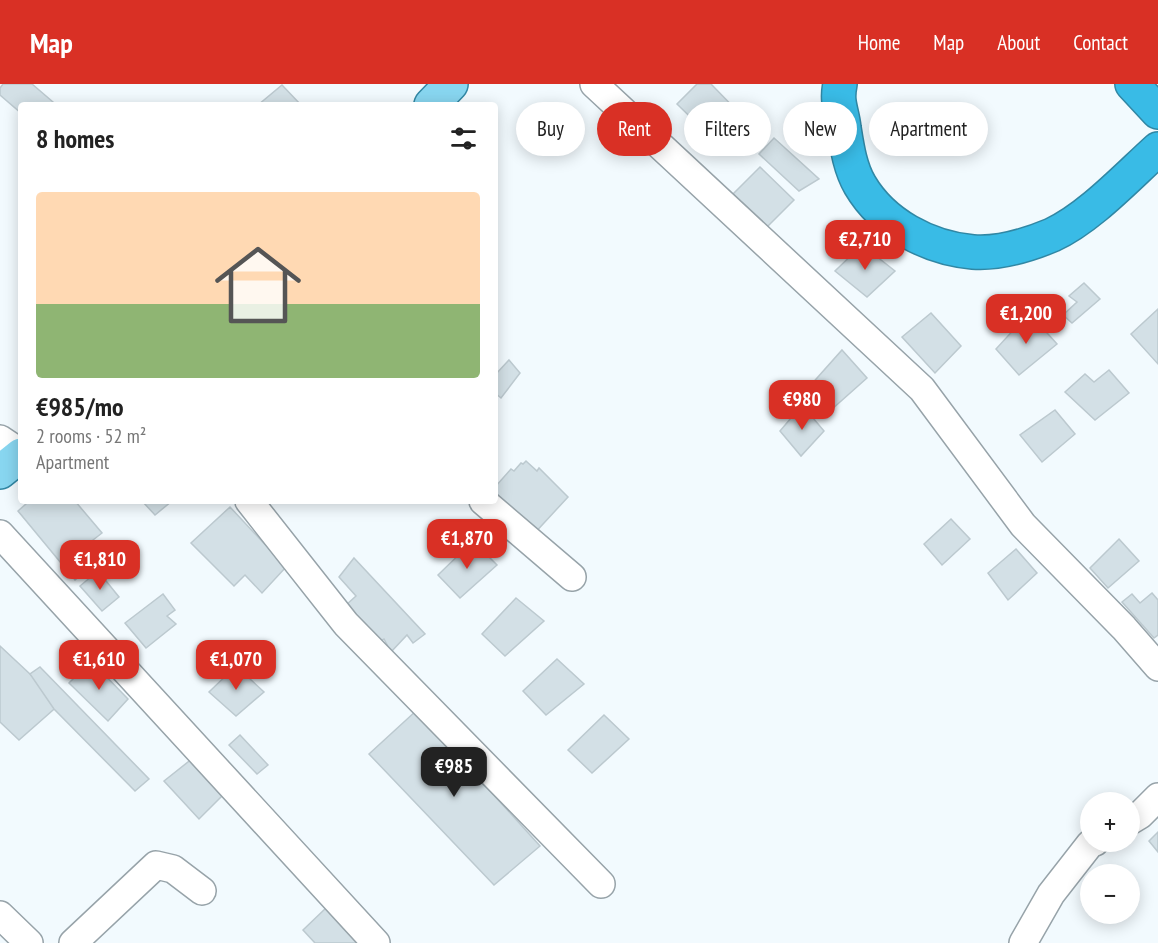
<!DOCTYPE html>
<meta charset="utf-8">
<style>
:root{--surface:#fff;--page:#f2f2f2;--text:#222;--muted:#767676;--accent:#d93025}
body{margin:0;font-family:"PT Sans Narrow",sans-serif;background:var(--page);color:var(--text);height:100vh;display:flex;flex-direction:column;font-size:22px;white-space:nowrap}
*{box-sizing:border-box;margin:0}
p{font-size:20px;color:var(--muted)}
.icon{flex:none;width:33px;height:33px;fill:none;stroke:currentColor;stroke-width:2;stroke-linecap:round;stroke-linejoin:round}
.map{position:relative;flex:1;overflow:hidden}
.drawer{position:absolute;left:18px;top:18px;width:480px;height:402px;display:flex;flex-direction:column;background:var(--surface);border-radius:6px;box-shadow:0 3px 15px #0003}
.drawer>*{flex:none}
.top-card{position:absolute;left:516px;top:18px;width:552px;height:54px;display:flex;gap:12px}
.fabs{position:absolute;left:1080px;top:708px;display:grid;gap:12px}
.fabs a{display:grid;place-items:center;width:60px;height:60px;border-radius:50%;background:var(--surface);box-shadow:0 3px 15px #0003;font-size:30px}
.price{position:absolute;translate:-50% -51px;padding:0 14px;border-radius:12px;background:var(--accent);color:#fff;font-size:20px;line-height:39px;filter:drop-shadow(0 2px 3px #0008)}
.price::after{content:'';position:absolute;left:50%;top:36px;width:18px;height:14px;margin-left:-9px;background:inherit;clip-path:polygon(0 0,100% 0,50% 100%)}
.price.selected{background:#222;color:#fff}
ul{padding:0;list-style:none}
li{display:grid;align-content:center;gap:12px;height:318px;padding:0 18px}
li span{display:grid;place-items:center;height:186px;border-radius:6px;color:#555}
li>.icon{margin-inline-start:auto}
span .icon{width:108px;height:108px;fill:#fffc;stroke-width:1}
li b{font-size:26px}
h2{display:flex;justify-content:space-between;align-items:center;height:72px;padding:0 18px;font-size:26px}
.tag{padding:0 21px;border-radius:27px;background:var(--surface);box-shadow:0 3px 15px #0003;font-size:21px;line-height:54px}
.tag.selected{background:var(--accent);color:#fff}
header{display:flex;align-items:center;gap:36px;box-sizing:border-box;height:84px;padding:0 30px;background:var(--accent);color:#fff}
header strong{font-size:28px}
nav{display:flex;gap:33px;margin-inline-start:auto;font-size:21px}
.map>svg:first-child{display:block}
</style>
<header>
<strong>Map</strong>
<nav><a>Home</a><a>Map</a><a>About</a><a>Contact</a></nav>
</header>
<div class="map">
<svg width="1158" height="859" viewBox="0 0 1158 859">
<rect width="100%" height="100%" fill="#f2fafe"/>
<!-- building -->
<g fill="#d3e0e6" stroke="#bcc9cf" stroke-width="1.5">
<polygon points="3,0 32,0 53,18 50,21 21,21 21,29 0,11 0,4"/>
<polygon points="697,0 711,0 746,36 720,62 677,20"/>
<polygon points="282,1 301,21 258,21"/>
<polygon points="774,54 819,95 799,107 759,70"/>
<polygon points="760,83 794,116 767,143 733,110"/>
<polygon points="862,161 895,187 867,213 835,187"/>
<polygon points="1084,199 1100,215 1072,239 1063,231 1077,218 1069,212"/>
<polygon points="1158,225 1158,280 1131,250"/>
<polygon points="931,229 961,262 935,289 902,253"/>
<polygon points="1029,229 1057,260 1019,291 996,265"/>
<polygon points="842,266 867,294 831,326 809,303"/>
<polygon points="509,276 520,289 501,314 495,309 495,291"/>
<polygon points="1109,286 1129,309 1095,336 1065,308 1085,290 1094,298"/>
<polygon points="802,321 824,347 801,372 780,347"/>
<polygon points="1055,326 1075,350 1042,378 1020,351"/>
<polygon points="526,377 537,387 539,384 568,413 531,453 507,420 495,409 495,403 511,385 514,387 521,379 523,380"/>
<polygon points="26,417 75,417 102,449 84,463 97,478 75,496 18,427 27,419"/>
<polygon points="142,417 172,417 155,431"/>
<polygon points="230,423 286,483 262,509 245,491 234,502 191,459"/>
<polygon points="951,435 970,455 942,481 924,460"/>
<polygon points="1119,455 1139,477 1108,504 1090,484"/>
<polygon points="473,457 497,481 460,514 438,491"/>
<polygon points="1016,465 1037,489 1008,516 988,489"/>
<polygon points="354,474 425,550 413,559 407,551 391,568 384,555 377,559 345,522 356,512 339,493"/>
<polygon points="98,487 119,513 102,527 80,502"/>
<polygon points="1152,509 1158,516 1158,551 1154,554 1122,518 1132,510 1140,519"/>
<polygon points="163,510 175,526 167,532 176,540 146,564 125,539"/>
<polygon points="516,514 544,537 505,572 482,550"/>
<polygon points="0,562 61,619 19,656 0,638"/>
<polygon points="557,575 584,600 546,631 523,607"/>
<polygon points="91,577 128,615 108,637 69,599"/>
<polygon points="236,582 264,608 236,632 209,608"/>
<polygon points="40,583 149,695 135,707 54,625 30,590"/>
<polygon points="417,626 540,762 494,801 369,670"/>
<polygon points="604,631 629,655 592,689 568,666"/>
<polygon points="240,651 268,681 257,690 229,661"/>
<polygon points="193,674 226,708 199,735 164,697"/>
<polygon points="1158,748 1158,768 1149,757"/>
<polygon points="327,823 362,859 315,859 303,846"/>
</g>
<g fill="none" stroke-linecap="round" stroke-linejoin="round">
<!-- minor casing -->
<g stroke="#97a3a9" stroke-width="30">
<g id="minor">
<polyline points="594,0 922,305 1023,441 1124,544 1158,583"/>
<polyline points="0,355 21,369"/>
<polyline points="249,417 346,540 601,800"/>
<polyline points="483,417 572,493"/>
<polyline points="0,450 376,859"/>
<polyline points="1130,737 1140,731 1158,713"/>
<polyline points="0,831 29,859"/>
<polyline points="73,859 156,781 173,785 202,807"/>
<polyline points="1023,859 1051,810 1090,760 1095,758"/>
</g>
</g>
<!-- major casing -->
<g stroke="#3187a4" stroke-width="36">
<g id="major">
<polyline points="431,21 451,0"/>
<polyline points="0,388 21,371"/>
</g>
</g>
<!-- highway casing -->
<g stroke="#3187a4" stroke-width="36">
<g id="highway">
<path d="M840,0C836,19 842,26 844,44C847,63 850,84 860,101C883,140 928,164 973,168C999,170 1028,161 1052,151C1089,134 1127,93 1158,65"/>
<polyline points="1132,0 1158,28"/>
</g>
</g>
<!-- minor -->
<use href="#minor" stroke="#fff" stroke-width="27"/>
<!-- major -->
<use href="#major" stroke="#88d6f0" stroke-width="33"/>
<!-- highway -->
<use href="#highway" stroke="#39bbe6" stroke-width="33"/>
</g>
</svg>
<div class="fabs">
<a>+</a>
<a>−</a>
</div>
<b class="price" style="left:865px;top:187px">€2,710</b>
<b class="price" style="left:1026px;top:261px">€1,200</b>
<b class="price" style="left:802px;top:347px">€980</b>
<b class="price" style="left:467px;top:486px">€1,870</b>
<b class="price" style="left:100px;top:507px">€1,810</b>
<b class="price" style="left:99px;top:607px">€1,610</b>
<b class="price" style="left:236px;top:607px">€1,070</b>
<b class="price selected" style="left:454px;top:714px">€985</b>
<div class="top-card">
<a class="tag">Buy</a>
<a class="tag selected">Rent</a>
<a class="tag">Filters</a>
<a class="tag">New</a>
<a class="tag">Apartment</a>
</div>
<section class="drawer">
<h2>8 homes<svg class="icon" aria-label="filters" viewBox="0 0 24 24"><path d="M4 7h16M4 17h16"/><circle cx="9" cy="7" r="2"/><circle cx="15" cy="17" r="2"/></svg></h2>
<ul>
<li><span style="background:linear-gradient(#ffd9b3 60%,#8fb573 0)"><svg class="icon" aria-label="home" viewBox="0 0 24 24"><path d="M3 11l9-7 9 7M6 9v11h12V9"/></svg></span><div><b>€985/mo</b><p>2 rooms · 52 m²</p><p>Apartment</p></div></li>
</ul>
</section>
</div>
